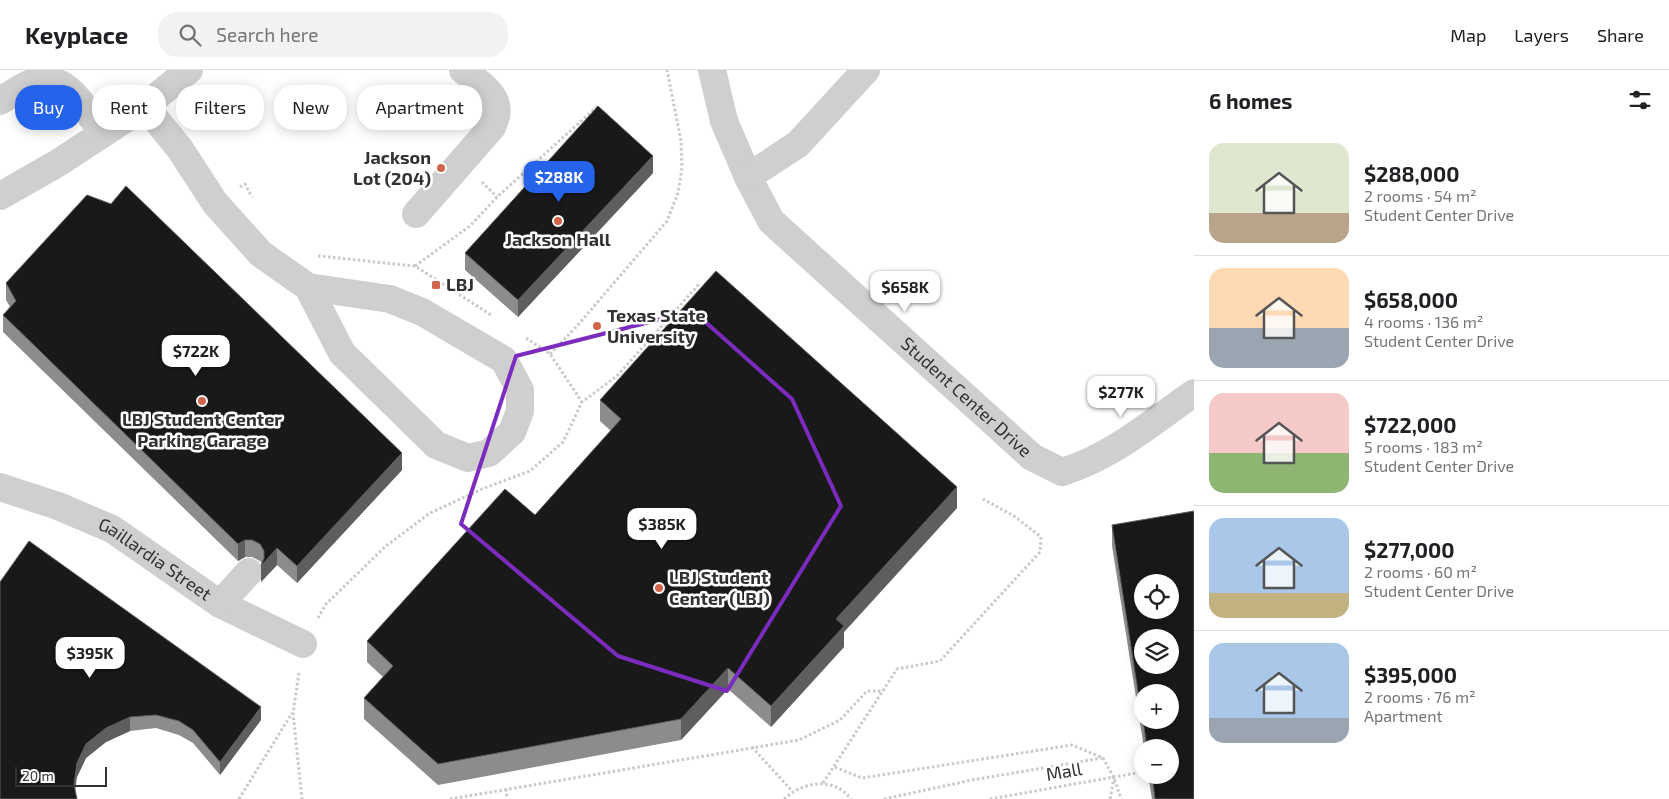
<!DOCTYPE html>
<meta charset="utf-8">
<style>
:root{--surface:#fff;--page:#f2f2f2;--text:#202124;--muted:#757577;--line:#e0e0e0;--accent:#2563eb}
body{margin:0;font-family:"Exo 2",sans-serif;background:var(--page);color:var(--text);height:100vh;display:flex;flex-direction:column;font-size:19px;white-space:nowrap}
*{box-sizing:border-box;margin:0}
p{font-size:16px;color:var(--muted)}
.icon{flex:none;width:28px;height:28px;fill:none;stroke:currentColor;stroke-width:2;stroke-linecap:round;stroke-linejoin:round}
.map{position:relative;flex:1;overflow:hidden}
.drawer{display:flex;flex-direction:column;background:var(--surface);width:475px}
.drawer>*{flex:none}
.guide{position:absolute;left:15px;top:15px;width:475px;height:45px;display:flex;gap:10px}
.controls{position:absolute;left:1134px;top:504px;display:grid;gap:10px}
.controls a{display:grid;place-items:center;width:45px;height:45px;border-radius:50%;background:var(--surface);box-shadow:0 2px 12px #0003;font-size:25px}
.scale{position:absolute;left:15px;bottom:12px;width:92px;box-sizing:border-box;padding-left:5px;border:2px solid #323232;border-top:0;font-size:14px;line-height:18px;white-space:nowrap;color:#323232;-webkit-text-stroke:4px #fff;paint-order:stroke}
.price{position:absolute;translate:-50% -42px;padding:0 11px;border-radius:10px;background:#fff;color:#222;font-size:16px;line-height:32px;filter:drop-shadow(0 1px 2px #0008)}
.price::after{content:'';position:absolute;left:50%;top:30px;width:15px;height:11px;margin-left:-8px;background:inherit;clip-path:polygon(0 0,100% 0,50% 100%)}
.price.current{background:var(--accent);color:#fff}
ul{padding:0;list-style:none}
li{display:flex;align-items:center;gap:15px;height:125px;padding:0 15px}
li+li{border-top:1px solid var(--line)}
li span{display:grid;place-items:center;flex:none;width:140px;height:100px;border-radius:15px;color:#555}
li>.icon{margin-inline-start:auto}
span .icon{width:60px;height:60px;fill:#fffc;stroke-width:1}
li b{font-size:21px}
h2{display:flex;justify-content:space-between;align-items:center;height:60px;padding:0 15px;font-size:21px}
.pill{padding:0 18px;border-radius:20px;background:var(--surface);box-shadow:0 2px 12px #0003;font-size:18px;line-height:45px}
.pill.current{background:var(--accent);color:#fff}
header{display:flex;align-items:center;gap:30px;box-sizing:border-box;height:70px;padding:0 25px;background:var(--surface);border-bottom:1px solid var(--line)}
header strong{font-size:24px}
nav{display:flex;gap:28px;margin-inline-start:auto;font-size:18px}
.search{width:350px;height:45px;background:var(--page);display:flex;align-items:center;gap:12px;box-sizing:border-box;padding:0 18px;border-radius:20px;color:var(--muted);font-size:19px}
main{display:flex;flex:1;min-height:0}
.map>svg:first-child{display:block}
</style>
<header>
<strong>Keyplace</strong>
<div class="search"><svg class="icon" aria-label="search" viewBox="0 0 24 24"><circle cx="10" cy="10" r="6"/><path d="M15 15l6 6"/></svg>Search here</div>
<nav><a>Map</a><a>Layers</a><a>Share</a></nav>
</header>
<main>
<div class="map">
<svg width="1194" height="729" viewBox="0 0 1194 729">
<rect width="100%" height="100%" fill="#fff"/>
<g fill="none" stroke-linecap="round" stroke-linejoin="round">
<!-- path -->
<g stroke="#c9c9c9" stroke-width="3" stroke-dasharray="2.5 2.5" stroke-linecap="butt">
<polyline points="482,112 497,127"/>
<polyline points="240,117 245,114 252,127"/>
<polyline points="318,186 415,196 491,245"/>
<polyline points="415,196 470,156 497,127 599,35"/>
<polyline points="526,268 550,284 582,332"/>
<polyline points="550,284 578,255 667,151 678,123 682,98 681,71 667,0"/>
<polyline points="318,548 326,534 386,476 430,443 482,419 530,401 563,372 582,332 617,306 700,213"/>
<polyline points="299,603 293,643 302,729"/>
<polyline points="752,677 792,721"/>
<polyline points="835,697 862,708 1072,675 1103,688 1114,708 1121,729"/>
<polyline points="823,713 897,599 940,591 1040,482 1041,467 1014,446 983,429"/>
<polyline points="506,719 507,729"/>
<polyline points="239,729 292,643"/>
<polyline points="450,729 799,670 840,650 867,621 883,621"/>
<path d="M784,729C802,712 834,706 851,729"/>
<polyline points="884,729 972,710 1102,688"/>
<polyline points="990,729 1142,702"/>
<polyline points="1110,729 1114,708"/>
</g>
<!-- minor -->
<g stroke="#cfcfcf" stroke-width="28">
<path id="s1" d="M712,0L724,51L748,107L771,151L1032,387L1062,402C1112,387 1152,352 1194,323"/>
<path d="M0,31C10,25 22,16 34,12C67,1 86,41 103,63"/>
<polyline points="145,36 180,79 215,133 261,184 308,217 390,229 422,242 504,290 520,320 520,341 512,362 489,383 468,388 436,375 342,283 308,217"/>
<polyline points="748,107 798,74 866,0"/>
<polyline points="0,126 58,93 145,36 189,0"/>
<path d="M416,144L492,57C507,28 483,17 463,0"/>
<path id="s2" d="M0,417L58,436L112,459L220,534L303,574"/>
<polyline points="220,534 249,502"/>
</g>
</g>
<!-- wall -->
<g fill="#8c8c8c" fill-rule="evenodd">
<polygon points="653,103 518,247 465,200 465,183"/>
<polygon points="6,213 402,400 297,513 277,495 261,512 262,494 260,491 252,487 245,487 238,491 3,262 3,245 10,237 6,230"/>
<polygon points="600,330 957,438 844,562 844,577 771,657 728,619 681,670 438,715 364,649 364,628 383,607 367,592 367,571 535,445 611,361 600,351"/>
<path d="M1112,455L1194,729H1152L1148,705H1170V678H1144L1112,476ZM1142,622L1170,650H1142Z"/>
<polygon points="0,512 261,650 220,705 193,673 179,665 156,658 130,661 106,672 86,688 77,707"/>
</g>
<!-- shaded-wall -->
<g fill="#5e5e5e">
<polygon points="653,86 653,103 518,247 518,230"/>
<polygon points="402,383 402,400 297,513 297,496"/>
<polygon points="957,417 957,438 844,562 844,577 771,657 771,636 836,549"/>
<polygon points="245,470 245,487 238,491 238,474"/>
<polygon points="277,478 277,495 261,512 261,496"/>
<polygon points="728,598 728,619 681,670 681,649"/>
<polygon points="261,637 261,650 220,705 220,692"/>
<polygon points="130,647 130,661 106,672 86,688 77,707 74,728 74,715 77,693 86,674 106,658"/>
</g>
<!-- building -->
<g fill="#191919" stroke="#5e5e5e" fill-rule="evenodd">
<polygon points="598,36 653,86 518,230 465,183"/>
<polygon points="126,116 402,383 297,496 277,478 261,496 264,488 264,481 260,474 252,470 245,470 238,474 3,245 16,231 6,213 87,125 111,134"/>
<polygon points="716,201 957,417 836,549 844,556 771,636 728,598 681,649 438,694 364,628 393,596 367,571 505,419 535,445 621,349 600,330"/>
<path d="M1194,441V729H1155L1152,705H1170V678H1147L1143,650H1170V622H1142V647L1112,455ZM1142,512H1170V540H1142ZM1142,568H1170V595H1142Z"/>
<polygon points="29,471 261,637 220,692 193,660 179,651 156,645 130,647 106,658 86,674 77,693 74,715 77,729 0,729 0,512"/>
</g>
<!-- marked area -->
<path fill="none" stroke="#7b2cbf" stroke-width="4" stroke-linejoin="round" d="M693,241L792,329L841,436L727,621L618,586L461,454L516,286Z"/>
<!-- markers -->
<g fill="#d1654c" stroke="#fff" stroke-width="2">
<circle cx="441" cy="98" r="5"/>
<circle cx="558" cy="151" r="5"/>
<rect x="431" y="210" width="10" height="10" rx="2.5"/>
<circle cx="597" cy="256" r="5"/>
<circle cx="202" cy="331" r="5"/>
<circle cx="659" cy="518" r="5"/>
</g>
<g text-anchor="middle" stroke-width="5" stroke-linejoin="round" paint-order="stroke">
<!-- poi labels -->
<g font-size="18" font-weight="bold" fill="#323232" stroke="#fff" text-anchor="start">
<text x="431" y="94" text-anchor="end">Jackson<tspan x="431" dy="21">Lot (204)</tspan></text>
<text x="558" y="176" text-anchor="middle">Jackson Hall</text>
<text x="446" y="221">LBJ</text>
<text x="607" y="252">Texas State<tspan x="607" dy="21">University</tspan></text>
<text x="202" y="356" text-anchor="middle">LBJ Student Center<tspan x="202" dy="21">Parking Garage</tspan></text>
<text x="669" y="514">LBJ Student<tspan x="669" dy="21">Center (LBJ)</tspan></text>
</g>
<!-- street labels -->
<g font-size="18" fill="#323232" stroke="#fff">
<text dy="6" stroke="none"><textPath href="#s1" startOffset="426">Student Center Drive</textPath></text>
<text dy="6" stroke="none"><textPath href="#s2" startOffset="172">Gaillardia Street</textPath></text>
<text transform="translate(1064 702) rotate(-10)" y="6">Mall</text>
</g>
</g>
</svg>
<div class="controls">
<a><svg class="icon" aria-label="locate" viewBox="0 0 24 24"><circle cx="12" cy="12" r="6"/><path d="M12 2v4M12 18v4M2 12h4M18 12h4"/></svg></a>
<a><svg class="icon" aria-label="layers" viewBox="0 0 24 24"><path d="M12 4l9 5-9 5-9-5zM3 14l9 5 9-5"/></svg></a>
<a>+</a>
<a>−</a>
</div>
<div class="scale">20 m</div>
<b class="price current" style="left:559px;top:133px">$288K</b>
<b class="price" style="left:905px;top:243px">$658K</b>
<b class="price" style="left:196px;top:307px">$722K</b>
<b class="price" style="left:1121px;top:348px">$277K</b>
<b class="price" style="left:662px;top:480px">$385K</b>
<b class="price" style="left:90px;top:609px">$395K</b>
<div class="guide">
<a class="pill current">Buy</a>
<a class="pill">Rent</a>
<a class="pill">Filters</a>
<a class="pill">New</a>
<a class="pill">Apartment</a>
</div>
</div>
<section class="drawer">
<h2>6 homes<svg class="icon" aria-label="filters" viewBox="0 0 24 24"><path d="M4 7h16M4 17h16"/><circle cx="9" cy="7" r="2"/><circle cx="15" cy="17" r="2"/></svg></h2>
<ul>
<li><span style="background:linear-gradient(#dfe7d0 70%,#b9a48a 0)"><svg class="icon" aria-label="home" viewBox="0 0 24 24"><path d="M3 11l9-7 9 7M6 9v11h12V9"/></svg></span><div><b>$288,000</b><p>2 rooms · 54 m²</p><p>Student Center Drive</p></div></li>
<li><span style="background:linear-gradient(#ffd9b3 60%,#9aa5b1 0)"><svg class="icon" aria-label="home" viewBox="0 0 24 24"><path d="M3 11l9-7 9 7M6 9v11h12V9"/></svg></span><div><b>$658,000</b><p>4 rooms · 136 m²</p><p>Student Center Drive</p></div></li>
<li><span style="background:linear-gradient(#f6c9c9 60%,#8fb573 0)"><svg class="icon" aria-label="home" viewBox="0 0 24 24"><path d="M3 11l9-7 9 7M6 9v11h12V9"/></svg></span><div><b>$722,000</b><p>5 rooms · 183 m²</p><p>Student Center Drive</p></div></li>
<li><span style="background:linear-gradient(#a9c7e8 75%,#c2b280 0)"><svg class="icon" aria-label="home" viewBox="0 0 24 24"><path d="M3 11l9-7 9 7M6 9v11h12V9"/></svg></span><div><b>$277,000</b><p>2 rooms · 60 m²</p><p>Student Center Drive</p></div></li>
<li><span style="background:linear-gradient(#a9c7e8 75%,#9aa5b1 0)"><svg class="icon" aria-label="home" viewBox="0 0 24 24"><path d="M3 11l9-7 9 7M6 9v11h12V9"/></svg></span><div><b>$395,000</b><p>2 rooms · 76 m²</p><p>Apartment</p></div></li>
</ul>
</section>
</main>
